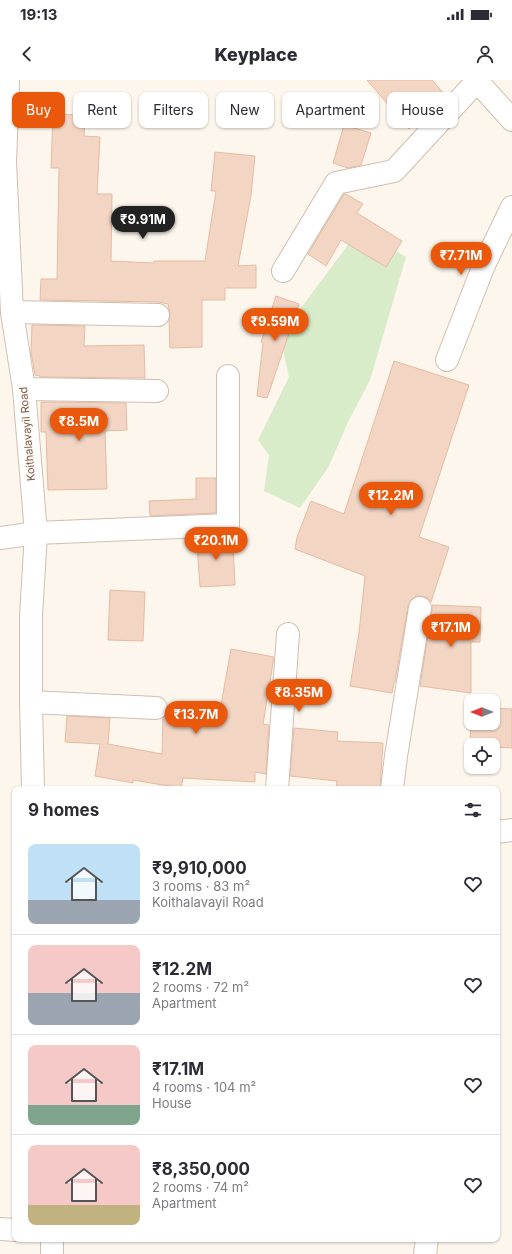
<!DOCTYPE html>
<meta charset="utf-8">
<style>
:root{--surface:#fff;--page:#f2f2f3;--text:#2b2b33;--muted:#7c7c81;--line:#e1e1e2;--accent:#ea580c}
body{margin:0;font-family:Inter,sans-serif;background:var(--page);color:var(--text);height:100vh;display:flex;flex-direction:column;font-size:15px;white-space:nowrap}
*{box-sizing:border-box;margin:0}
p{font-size:13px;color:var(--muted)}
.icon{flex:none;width:22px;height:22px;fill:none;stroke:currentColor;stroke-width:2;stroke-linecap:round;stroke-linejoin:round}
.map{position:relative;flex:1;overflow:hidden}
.side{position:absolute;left:12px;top:706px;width:488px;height:456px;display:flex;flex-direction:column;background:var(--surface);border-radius:8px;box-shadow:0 1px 3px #0004}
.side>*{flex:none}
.top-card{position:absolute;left:12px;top:12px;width:488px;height:36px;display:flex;gap:8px}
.needle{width:26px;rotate:270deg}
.fabs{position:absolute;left:464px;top:614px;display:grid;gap:8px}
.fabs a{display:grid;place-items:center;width:36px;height:36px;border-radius:8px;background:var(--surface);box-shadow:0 1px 3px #0004;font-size:20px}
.price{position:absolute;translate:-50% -34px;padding:0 9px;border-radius:14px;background:var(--accent);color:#fff;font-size:13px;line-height:26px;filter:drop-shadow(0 1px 2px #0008)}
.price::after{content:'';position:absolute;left:50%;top:24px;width:12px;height:9px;margin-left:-6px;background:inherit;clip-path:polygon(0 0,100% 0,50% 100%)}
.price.selected{background:#222;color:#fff}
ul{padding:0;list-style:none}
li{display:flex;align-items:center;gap:12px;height:100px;padding:0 16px}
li+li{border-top:1px solid var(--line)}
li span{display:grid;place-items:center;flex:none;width:112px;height:80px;border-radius:8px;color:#555}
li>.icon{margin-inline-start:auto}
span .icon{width:48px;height:48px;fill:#fffc;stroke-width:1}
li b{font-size:17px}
h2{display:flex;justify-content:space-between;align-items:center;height:48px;padding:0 16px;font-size:17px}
.pill{padding:0 14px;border-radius:8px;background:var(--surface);box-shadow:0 1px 3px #0004;font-size:14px;line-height:36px}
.pill.selected{background:var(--accent);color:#fff}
.status{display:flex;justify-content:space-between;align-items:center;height:28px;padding:0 20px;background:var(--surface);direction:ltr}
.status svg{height:11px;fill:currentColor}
header{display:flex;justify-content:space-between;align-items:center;height:52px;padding:0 16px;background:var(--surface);font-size:18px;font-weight:800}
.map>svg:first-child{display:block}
</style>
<div class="status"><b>19:13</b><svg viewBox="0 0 49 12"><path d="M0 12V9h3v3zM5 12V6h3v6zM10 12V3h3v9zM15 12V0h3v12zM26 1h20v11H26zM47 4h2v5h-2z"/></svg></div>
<header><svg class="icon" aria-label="back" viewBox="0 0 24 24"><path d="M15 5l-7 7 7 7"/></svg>Keyplace<svg class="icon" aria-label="person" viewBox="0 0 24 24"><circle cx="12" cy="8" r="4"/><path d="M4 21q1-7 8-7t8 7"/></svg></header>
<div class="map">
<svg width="512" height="1174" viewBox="0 0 512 1174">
<rect width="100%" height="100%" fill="#fdf6ec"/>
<!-- green -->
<polygon fill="#d8ecc9" points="357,153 383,163 406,177 370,300 348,342 329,386 300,428 264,411 269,375 258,360 289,297 280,256"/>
<!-- building -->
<g fill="#f3d5c3" stroke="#e6bba3">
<polygon points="367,0 432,0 446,16 409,49"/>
<polygon points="53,34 85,35 84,56 100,57 97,114 112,114 111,181 154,183 154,181 205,181 216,111 211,111 215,72 255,76 251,115 238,186 256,185 256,208 225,208 225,220 202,220 202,267 170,268 169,241 170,235 168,224 158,222 40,220 41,199 57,199 59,88 51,88"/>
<polygon points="344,45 371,53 361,85 348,88 333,83"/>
<polygon points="344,114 346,114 363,124 357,133 402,161 386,187 341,160 326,186 308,174"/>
<polygon points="276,216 299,224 267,318 257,316 263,263 261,262"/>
<polygon points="32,245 85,246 84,266 144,265 145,298 40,297 40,296 35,295 31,272"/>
<polygon points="394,281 469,305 419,457 449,467 431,522 428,518 422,516 416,516 411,520 408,526 395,602 394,602 392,613 350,606 359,553 365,496 295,469 297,457 311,421 344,434"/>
<polygon points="41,322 126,323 127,350 105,351 107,409 48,410 46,352 41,352"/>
<polygon points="196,398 216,398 216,433 150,436 149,421 196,419"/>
<polygon points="235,455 235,465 233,465 235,505 200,507 197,464 195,464 196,459 229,457"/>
<polygon points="110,510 145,512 143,561 108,560"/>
<polygon points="432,525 481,527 480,562 471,562 471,613 420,606 432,530"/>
<polygon points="231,569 274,577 263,644 269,645 266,694 255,692 255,702 183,698 181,708 133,700 133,703 95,696 100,664 65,662 67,636 110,638 108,664 162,674 163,638 167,634 219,636"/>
<polygon points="493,628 512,629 512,668 493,667 493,665 471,665 471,667 470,667 471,635 471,643 493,643"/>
<polygon points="294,648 338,652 337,661 383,663 380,709 336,709 337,701 290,696"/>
</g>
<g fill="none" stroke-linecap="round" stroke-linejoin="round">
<!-- minor casing -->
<g stroke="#d1beb0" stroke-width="24">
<g id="minor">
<polyline points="8,0 5,82 12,232 24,309 36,453 31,536 31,622 33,709"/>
<polyline points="476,0 512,40"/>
<polyline points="283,191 336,103 394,91 477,1"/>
<polyline points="12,232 158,235"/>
<polyline points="447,280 484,185 512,127"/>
<polyline points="24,309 157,311"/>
<polyline points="0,458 36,453 228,445 228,296"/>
<polyline points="31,622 156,628"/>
<polyline points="277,709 288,554"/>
<polyline points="392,709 396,676 420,528"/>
<polyline points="497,752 512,750"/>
<polyline points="0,1149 15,1150"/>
<polyline points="52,1174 52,1159"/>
<polyline points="425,1174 427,1159"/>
</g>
</g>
<!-- minor -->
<use href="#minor" stroke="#fff" stroke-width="22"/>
</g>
<g text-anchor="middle" stroke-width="3" stroke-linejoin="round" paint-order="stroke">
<!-- street labels -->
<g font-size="11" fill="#7a5c4d" stroke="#fffaf3">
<text transform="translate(27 354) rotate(-95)" y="4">Koithalavayil Road</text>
</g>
</g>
</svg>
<div class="fabs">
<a><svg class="needle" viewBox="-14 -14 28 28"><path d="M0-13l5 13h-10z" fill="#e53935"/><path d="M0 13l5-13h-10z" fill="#7c7c81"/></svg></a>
<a><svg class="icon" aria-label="locate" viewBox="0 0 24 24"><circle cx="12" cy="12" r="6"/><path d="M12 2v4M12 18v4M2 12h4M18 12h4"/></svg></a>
</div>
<b class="price selected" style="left:143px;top:160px">₹9.91M</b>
<b class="price" style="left:461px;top:196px">₹7.71M</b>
<b class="price" style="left:275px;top:262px">₹9.59M</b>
<b class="price" style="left:79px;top:362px">₹8.5M</b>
<b class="price" style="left:391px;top:436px">₹12.2M</b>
<b class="price" style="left:216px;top:481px">₹20.1M</b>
<b class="price" style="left:451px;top:568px">₹17.1M</b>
<b class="price" style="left:299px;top:633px">₹8.35M</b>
<b class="price" style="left:196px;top:655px">₹13.7M</b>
<div class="top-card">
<a class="pill selected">Buy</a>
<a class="pill">Rent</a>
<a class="pill">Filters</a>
<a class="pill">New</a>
<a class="pill">Apartment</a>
<a class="pill">House</a>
</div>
<section class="side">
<h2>9 homes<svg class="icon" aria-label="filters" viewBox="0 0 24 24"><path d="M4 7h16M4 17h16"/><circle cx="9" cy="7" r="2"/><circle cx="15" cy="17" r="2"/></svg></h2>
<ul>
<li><span style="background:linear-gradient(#bfe0f5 70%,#9aa5b1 0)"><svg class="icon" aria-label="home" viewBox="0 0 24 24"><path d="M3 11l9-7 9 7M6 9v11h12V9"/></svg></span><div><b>₹9,910,000</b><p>3 rooms · 83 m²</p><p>Koithalavayil Road</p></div><svg class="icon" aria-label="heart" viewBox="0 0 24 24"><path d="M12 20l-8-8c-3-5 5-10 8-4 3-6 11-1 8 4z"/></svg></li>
<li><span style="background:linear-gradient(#f6c9c9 60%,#9aa5b1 0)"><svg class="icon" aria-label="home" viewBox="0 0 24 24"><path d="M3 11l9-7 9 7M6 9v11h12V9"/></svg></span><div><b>₹12.2M</b><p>2 rooms · 72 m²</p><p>Apartment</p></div><svg class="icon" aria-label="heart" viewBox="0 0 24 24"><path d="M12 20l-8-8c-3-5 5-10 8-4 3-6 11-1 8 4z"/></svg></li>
<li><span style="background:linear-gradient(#f6c9c9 75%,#7fa58c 0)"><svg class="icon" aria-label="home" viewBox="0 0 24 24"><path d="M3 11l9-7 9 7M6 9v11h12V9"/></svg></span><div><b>₹17.1M</b><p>4 rooms · 104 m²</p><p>House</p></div><svg class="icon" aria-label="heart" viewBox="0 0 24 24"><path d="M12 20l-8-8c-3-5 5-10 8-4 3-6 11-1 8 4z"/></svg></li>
<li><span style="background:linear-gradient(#f6c9c9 75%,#c2b280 0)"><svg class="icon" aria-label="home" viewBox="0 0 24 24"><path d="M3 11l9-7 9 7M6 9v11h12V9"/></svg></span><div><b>₹8,350,000</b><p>2 rooms · 74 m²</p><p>Apartment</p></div><svg class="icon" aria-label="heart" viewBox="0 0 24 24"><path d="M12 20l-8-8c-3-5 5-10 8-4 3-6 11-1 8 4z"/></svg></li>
</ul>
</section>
</div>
